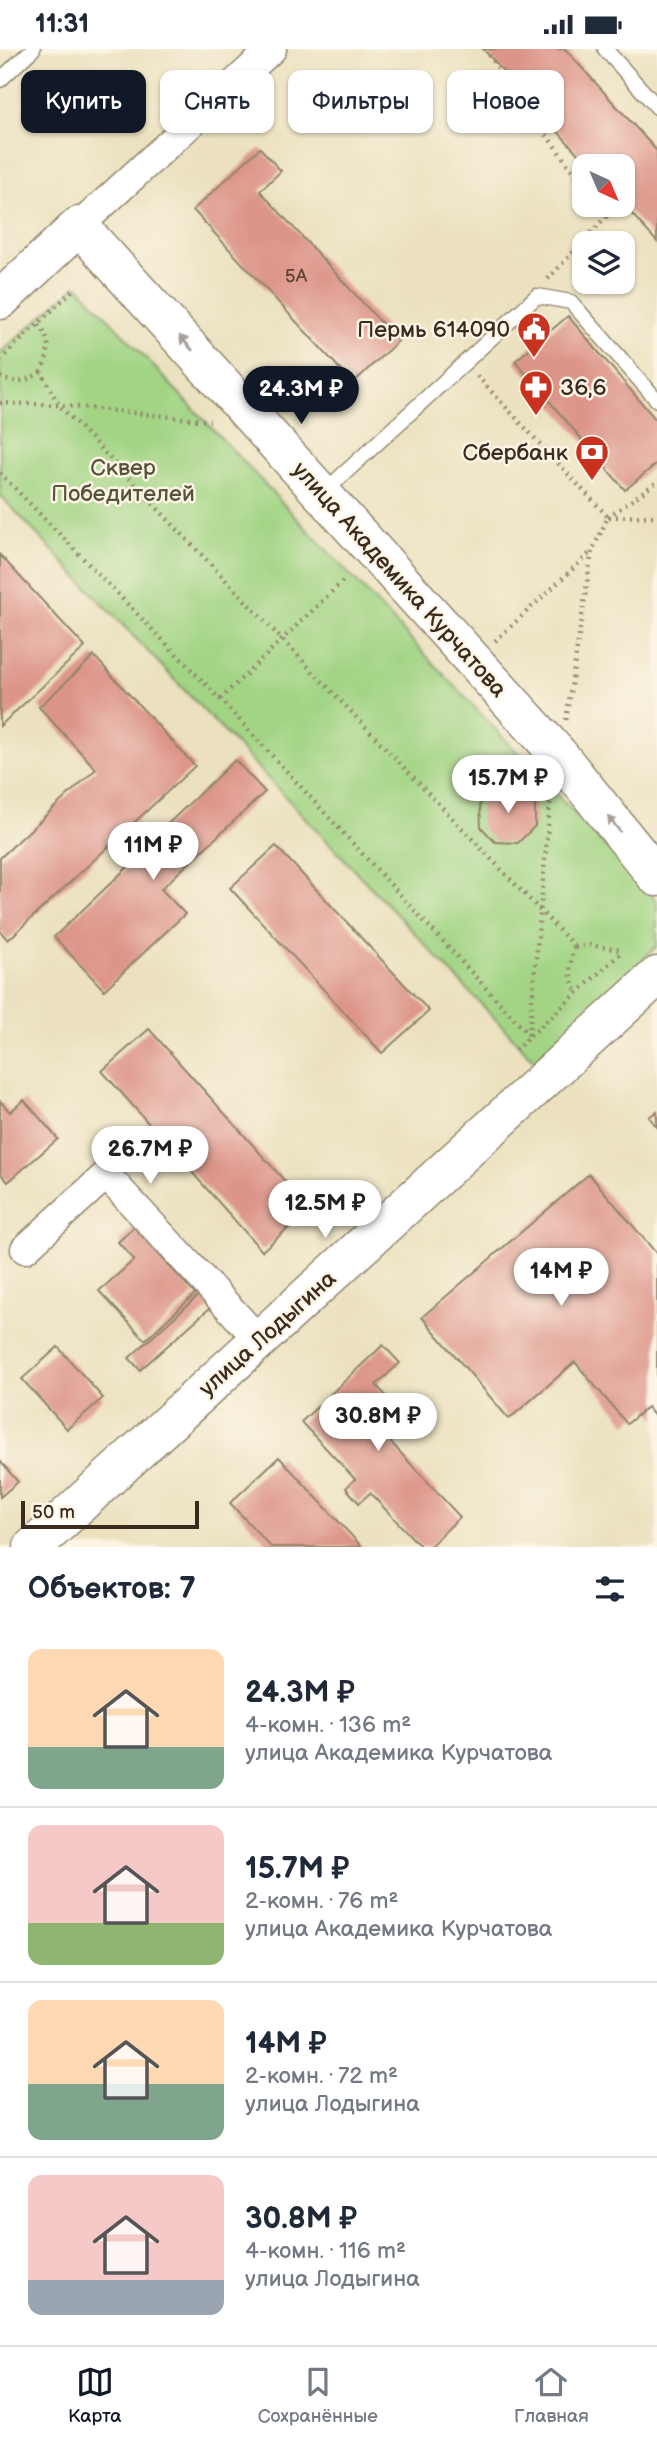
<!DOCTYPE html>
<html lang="ru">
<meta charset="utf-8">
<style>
:root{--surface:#fff;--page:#f2f2f3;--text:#1f2937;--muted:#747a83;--line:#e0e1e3;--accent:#111827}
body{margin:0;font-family:"Balsamiq Sans",sans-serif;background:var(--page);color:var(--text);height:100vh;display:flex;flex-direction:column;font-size:26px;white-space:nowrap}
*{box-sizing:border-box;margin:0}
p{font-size:23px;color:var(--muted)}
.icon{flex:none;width:38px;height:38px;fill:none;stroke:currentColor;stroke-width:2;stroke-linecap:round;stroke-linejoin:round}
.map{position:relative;height:1498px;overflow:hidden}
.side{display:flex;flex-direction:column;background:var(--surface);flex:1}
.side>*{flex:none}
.hud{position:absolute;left:21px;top:21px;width:616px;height:63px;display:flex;gap:14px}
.needle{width:46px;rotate:136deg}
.controls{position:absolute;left:572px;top:105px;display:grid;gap:14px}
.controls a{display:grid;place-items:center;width:63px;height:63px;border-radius:14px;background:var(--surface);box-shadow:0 2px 5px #0004;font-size:35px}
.scale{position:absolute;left:21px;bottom:18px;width:178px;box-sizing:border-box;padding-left:7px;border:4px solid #3b2a1e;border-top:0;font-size:19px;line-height:24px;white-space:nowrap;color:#3b2a1e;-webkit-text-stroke:5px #fcf5e5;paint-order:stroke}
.price{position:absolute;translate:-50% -60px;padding:0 16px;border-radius:24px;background:#fff;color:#222;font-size:23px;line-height:46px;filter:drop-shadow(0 2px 4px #0008)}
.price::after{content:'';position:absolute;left:50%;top:42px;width:21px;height:16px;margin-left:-10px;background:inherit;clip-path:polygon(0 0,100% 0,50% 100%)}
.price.current{background:var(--accent);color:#fff}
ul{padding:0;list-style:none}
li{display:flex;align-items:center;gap:21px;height:175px;padding:0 28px}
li+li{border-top:2px solid var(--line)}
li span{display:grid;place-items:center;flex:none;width:196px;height:140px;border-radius:14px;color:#555}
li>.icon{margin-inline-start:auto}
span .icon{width:84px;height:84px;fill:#fffc;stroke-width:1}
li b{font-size:30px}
h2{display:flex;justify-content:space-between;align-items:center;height:84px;padding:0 28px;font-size:30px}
.pill{padding:0 24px;border-radius:14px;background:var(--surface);box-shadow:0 2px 5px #0004;font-size:24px;line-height:63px}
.pill.current{background:var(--accent);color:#fff}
.status{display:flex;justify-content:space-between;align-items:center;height:49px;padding:0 35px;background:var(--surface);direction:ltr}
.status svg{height:19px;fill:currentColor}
.menu{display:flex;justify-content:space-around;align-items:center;height:98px;border-top:2px solid var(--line);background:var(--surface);font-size:19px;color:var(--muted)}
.menu a{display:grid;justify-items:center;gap:4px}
.menu .current{color:var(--accent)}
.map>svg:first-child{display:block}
</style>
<div class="status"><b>11:31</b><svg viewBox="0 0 49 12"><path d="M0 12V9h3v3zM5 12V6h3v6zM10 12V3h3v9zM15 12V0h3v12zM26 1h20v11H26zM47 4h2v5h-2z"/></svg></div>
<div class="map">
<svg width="657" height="1498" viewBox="0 0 657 1498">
<rect width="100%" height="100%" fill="#fcf5e5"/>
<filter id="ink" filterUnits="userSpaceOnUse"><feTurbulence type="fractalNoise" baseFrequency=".0143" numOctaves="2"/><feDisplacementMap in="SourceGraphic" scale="14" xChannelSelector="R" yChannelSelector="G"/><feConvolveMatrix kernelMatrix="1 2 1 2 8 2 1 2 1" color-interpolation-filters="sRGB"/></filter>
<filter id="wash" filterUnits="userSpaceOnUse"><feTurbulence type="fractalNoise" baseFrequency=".00686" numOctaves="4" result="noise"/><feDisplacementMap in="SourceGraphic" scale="28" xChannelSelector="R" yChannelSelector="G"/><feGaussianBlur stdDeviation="1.57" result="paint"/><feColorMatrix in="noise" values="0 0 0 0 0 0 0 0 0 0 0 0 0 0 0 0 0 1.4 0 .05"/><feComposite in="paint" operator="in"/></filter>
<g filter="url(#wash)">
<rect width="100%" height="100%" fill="#ebe1bf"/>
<!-- green -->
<polygon fill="#a2d484" stroke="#6e7f51" stroke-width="2" points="77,236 657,852 657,897 535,1012 0,446 0,304"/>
<g id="blocks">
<!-- building -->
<g fill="#dd958a">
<polygon points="483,0 565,0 657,102 657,193 623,155 623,117 589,117"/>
<polygon points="260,99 281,122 260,142 398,292 353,334 193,161"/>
<polygon points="568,267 657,372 657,414 625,441 515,312"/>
<polygon points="0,506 85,598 0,677"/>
<polygon points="94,607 195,717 8,891 0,882 0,809 96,720 39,658"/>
<polygon points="235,711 265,743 161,840 185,865 104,941 54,888 134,812 132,809"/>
<polygon points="498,738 521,740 535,754 535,777 518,794 495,793 481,778 480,755"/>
<polygon points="276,797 429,962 382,1004 230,839"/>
<polygon points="149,980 310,1160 262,1202 102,1022"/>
<polygon points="24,1051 58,1090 8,1133 0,1124 0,1052 10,1063"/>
<polygon points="657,1062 657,1078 649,1068"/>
<polygon points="589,1125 657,1205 657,1370 647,1358 627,1375 575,1313 509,1370 422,1268"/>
<polygon points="134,1178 195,1245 145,1291 99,1242 134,1211 118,1193"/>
<polygon points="200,1245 211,1258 140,1321 129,1309"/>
<polygon points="383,1296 400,1314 376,1336 393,1354 372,1373 460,1468 429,1498 421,1498 370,1444 359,1454 346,1439 355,1430 301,1373"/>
<polygon points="58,1298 103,1349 67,1380 22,1330"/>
<polygon points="279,1408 362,1498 271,1498 230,1454"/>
<polygon points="0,1412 18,1433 0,1448"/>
</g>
</g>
</g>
<g filter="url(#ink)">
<use href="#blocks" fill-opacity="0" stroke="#93866e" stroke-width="2"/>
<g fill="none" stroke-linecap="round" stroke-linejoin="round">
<!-- lane casing -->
<g stroke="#93866e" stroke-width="17">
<g id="lane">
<polyline points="605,0 657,58"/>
<polyline points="0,31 33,0"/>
<polyline points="323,444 537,247 571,253 657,351"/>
</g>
</g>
<!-- street casing -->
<g stroke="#93866e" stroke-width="31">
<g id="street">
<polyline points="79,177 272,0"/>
<polyline points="25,1200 106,1126 259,1291"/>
</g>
</g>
<!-- secondary casing -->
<g stroke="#93866e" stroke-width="41">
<g id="secondary">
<polyline points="0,251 79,177 558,705 657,828"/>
<polyline points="33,1498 657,927"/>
</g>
</g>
<!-- path -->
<g stroke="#93866e" stroke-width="4.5" stroke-dasharray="2 5" stroke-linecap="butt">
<polyline points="489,6 584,138"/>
<polyline points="548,230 606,168 597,156"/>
<path d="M39,276C53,293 49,303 41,323L59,356L575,898"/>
<polyline points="0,311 74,240"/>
<polyline points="477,327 608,468 592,502 566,671"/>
<path d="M0,328C15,336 27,332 41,323"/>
<polyline points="0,354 59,356 210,372"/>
<polyline points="0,424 220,650 529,986"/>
<polyline points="608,468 657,433"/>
<polyline points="609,468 657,467"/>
<polyline points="495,592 591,503"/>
<polyline points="220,650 343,532"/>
<polyline points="575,898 588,896 622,901"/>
<path d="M575,898C569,915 568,927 577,943"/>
<polyline points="529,986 551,744"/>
<polyline points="515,1001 623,902"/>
</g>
<!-- lane -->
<use href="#lane" stroke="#fff" stroke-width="14"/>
<!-- street -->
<use href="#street" stroke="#fff" stroke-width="28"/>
<!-- secondary -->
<use href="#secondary" stroke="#fff" stroke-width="38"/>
</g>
<!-- one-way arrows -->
<defs><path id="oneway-solid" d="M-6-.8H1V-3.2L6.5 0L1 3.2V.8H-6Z" transform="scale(1.75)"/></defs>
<g fill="#a79f9a">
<use href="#oneway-solid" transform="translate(186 294) rotate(-132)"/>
<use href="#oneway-solid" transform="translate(614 775) rotate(-129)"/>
</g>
</g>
<!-- icons -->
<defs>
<g id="civic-pin" transform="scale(1.75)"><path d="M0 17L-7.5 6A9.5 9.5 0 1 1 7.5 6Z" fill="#c8321e" stroke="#fcf5e5"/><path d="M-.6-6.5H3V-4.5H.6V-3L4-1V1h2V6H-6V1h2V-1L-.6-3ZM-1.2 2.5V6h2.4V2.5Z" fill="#fff"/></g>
<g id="pharmacy-pin" transform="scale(1.75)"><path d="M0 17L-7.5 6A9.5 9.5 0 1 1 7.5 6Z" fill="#c8321e" stroke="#fcf5e5"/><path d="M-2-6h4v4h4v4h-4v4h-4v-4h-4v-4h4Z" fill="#fff"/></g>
<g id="bank-pin" transform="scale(1.75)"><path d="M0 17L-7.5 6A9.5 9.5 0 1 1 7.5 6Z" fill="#c8321e" stroke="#fcf5e5"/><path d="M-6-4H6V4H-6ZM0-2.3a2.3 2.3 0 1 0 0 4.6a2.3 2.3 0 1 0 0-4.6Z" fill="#fff"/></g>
</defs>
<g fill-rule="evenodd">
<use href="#civic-pin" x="534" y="280"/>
<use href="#pharmacy-pin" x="536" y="338"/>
<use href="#bank-pin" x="592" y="403"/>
</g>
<g text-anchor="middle" stroke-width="5" stroke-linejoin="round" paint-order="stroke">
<!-- number labels -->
<g font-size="19" fill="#644539">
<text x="296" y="233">5А</text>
</g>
<!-- poi labels -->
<g font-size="23" fill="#3b2a1e" stroke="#fcf5e5" text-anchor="end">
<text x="510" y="288">Пермь 614090</text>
<text x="560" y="346" text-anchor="start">36,6</text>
<text x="568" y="411">Сбербанк</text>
</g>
<!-- park labels -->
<g font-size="23" fill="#555438" stroke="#fcf5e5">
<text x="123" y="426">Сквер<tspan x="123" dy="26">Победителей</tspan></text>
</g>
<!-- street labels -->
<g font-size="23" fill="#3b2a1e" stroke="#fcf5e5">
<text transform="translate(400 530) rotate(48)" y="8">улица Академика Курчатова</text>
<text transform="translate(267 1284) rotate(-42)" y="8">улица Лодыгина</text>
</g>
</g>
</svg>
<div class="controls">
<a><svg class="needle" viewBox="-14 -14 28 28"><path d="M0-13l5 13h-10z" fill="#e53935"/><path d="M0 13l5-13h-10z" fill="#747a83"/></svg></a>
<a><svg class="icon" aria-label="layers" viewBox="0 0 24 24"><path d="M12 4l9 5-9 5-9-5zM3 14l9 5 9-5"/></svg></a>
</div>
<div class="scale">50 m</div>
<b class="price current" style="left:301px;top:377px">24.3M ₽</b>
<b class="price" style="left:508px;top:766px">15.7M ₽</b>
<b class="price" style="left:153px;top:833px">11M ₽</b>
<b class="price" style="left:150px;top:1137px">26.7M ₽</b>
<b class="price" style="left:325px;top:1191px">12.5M ₽</b>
<b class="price" style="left:561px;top:1259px">14M ₽</b>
<b class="price" style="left:378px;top:1404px">30.8M ₽</b>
<div class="hud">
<a class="pill current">Купить</a>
<a class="pill">Снять</a>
<a class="pill">Фильтры</a>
<a class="pill">Новое</a>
</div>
</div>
<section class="side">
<h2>Объектов: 7<svg class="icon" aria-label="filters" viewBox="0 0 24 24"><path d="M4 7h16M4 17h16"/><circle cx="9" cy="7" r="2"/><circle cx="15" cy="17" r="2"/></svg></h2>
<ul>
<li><span style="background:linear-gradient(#ffd9b3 70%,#7fa58c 0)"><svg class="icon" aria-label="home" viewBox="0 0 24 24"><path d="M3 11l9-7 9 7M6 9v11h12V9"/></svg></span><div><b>24.3M ₽</b><p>4-комн. · 136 m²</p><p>улица Академика Курчатова</p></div></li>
<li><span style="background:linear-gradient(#f6c9c9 70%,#8fb573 0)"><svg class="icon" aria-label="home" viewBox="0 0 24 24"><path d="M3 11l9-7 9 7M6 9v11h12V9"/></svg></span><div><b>15.7M ₽</b><p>2-комн. · 76 m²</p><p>улица Академика Курчатова</p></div></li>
<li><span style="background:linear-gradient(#ffd9b3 60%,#7fa58c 0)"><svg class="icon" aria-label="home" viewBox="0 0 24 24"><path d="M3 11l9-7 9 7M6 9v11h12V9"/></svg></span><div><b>14M ₽</b><p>2-комн. · 72 m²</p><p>улица Лодыгина</p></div></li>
<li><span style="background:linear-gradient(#f6c9c9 75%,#9aa5b1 0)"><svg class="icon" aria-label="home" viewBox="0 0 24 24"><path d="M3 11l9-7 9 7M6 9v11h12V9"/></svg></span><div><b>30.8M ₽</b><p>4-комн. · 116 m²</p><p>улица Лодыгина</p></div></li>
</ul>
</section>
<nav class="menu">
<a class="current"><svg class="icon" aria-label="map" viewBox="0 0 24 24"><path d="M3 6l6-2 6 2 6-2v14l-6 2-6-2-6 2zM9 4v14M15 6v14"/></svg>Карта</a>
<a><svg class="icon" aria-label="saved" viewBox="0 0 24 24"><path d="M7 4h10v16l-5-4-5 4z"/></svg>Сохранённые</a>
<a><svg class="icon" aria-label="home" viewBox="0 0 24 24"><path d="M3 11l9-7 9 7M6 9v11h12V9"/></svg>Главная</a>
</nav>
